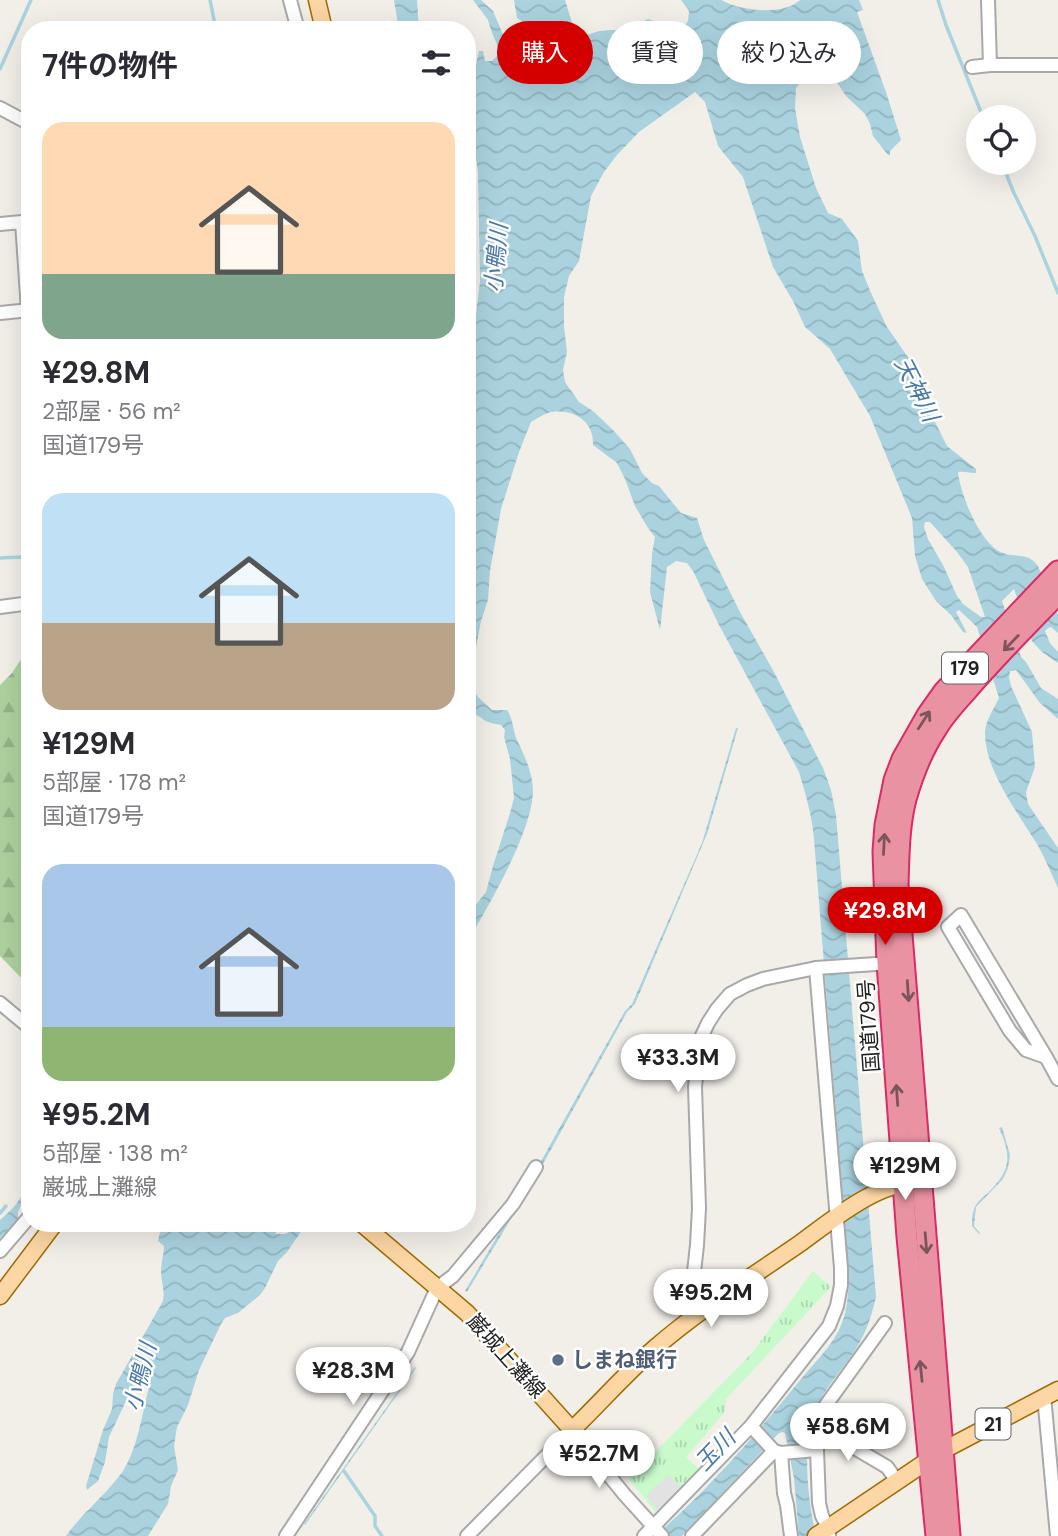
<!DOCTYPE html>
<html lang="ja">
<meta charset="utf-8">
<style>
:root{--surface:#fff;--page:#f2f2f3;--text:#2b2b33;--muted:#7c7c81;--accent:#d40000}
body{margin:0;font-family:"DM Sans","Noto Sans JP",sans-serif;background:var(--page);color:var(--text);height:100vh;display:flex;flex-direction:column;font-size:26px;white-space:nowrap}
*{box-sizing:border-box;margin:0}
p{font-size:23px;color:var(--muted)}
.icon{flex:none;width:38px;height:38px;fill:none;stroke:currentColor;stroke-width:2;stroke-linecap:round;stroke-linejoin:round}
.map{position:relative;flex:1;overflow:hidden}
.panel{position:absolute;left:21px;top:21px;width:455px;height:1211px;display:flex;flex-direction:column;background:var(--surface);border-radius:28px;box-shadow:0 7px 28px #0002}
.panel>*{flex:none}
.hud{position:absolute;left:497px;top:21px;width:455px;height:63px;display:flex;gap:14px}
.controls{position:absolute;left:966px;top:105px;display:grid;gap:14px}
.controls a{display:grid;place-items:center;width:70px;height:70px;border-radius:50%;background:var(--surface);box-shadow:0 7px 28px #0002;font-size:35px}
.price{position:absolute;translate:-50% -60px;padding:0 16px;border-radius:24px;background:#fff;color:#222;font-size:23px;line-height:46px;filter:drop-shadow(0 2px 4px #0008)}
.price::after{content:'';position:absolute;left:50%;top:42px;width:21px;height:16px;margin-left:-10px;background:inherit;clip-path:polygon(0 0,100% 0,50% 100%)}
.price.selected{background:var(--accent);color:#fff}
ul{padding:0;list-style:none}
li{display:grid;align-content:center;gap:14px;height:371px;padding:0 21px}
li span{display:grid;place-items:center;height:217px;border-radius:21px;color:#555}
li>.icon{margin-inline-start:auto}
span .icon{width:126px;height:126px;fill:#fffc;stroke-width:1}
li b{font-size:30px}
h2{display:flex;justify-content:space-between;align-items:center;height:84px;padding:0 21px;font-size:30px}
.tag{padding:0 24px;border-radius:32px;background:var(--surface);box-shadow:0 7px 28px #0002;font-size:24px;line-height:63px}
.tag.selected{background:var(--accent);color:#fff}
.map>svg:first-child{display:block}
</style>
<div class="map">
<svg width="1058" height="1536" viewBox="0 0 1058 1536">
<defs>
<pattern id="forest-firs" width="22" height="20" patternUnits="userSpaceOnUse" patternTransform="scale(1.75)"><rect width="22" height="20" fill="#add19e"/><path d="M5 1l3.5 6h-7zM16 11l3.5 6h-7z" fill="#95b388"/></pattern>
<pattern id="park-tufts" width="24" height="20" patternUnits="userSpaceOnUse" patternTransform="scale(1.75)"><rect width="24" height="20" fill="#c8facc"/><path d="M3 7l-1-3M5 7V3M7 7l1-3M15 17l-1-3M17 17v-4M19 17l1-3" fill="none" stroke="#acd6af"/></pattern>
<pattern id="water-waves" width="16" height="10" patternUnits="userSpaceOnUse" patternTransform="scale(1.75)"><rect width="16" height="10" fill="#aad3df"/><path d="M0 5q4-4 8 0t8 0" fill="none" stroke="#92b5bf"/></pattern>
</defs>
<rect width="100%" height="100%" fill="#f2efe9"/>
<!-- forest -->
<polygon fill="url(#forest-firs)" points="30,645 30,987 0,956 0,685 12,673"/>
<!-- park -->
<polygon fill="url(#park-tufts)" points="813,1271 831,1287 726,1399 725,1412 686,1457 702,1472 658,1515 629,1479 752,1353"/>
<!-- parking -->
<polygon fill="#e2e2e2" points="669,1475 683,1489 659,1511 646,1496"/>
<!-- water -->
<g fill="url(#water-waves)" fill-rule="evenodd">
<polygon points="394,0 417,0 419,30 399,30"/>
<path d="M473,0H481L493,11L504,37L515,47L525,44L530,36L526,24L517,18L514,0H565L574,29L587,35L599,31L628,29L648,19L657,22L685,25L688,21L689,11L681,0H721C741,11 783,16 800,0H859L863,10L857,12L887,95L901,140L890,151V155H888L873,136L870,124L865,114L846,96L838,84L826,77L817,68L809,72L796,88L795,108L800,137L816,188L828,213L842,219L858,241L862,271L871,293L887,327L912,363L919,380L930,392L924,400L947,446L976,469V473C970,473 964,471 958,472C960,494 981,546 1003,553C1017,558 1028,552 1038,566L1058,615V633L1051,627L1048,628L1045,631L1050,643L1058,652V663L1042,652L1032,641L1014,589L1002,601L1021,657L1026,662L1041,688L1058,699V719L1040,703L1016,670L1010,671L1009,678L1011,686L1032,732L1035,767L1026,792L1028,804L1058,848V888C1051,873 1045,858 1037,844C1018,813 984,769 985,732C986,719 994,709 999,698L977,627L959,610L956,612L967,633L963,632L951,615L936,601L922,579L915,556L912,518L870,416L830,349L805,327L793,301L773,267L743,177L718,146L705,102L695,92L639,132L617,155L604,172L591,196L579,261L569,276L564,297V326L567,352L563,370L565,382L579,402L593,411L613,430L630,449L642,473L652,483L659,486L681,513L697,518L704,540L740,612L774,672L823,768L831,790L836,815L876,1297C872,1314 867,1331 857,1347C847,1364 833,1378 823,1395C799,1431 807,1495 816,1536H799L794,1478L785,1433L782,1432L778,1434L682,1536H655C709,1489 756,1434 801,1379C815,1362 834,1344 842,1323C848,1308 848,1291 849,1276L814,839C812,816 806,795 799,772L719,625L693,571L687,563L676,561L667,567L660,630L650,592L652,554L655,537L648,528L635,506L625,479L617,463L593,445C594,421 574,409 552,412C545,413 538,418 531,422L519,452L501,509L490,571L488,600L481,621L471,674L472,686L478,697L492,710H507C513,718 513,731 517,740C525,757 533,773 533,791C532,833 488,906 467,943V916L486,892L493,866L510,813L514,798L510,759L504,737L505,730L501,725C497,724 494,724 491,723C480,721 480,711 467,717V363L472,349L480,281L478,171L473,142L467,132V65L471,67L476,65L479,51H483L485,61H492L497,56L498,47L491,30L488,20ZM925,522H930L957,552L968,567L985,617H981L963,604L957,596L944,567L928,539L924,527Z"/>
<polygon points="736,728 738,728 707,834 635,1004 627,1012 532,1184 467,1292 465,1291 531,1179 625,1011 632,1004 702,843"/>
<path d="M29,1037V1188L18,1212V1221L14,1227L12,1226L0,1238V1220C9,1212 20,1203 23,1191C29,1173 23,1134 22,1115C21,1091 23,1067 23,1044L25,1039Z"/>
<path d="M1002,1127L1010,1155L1008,1168L1003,1179L976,1207L974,1226L980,1233L979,1234L972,1226C972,1220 972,1214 974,1209C976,1203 983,1197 988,1193C1011,1170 1012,1157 999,1128Z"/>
<path d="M162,1223H277L275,1228L276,1234H285L291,1231L294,1223H307L287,1252L278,1261L265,1288L260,1295L238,1313L225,1318L221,1324L199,1370L188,1405L177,1427L174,1446L178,1470L171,1486L168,1504L148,1536H66C83,1512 106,1495 123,1471C135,1452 140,1426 145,1404C148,1391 153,1374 149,1362L144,1364L141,1381L138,1387L126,1401L109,1437L105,1462L98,1481L87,1490L86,1486L103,1430L112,1409L113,1394L116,1384L163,1301C165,1289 161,1282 161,1271C161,1262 164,1255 164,1246L158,1241Z"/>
<polygon points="415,1367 416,1368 305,1525 304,1524"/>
</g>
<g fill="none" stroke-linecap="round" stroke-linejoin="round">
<!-- stream -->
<g stroke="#aad3df" stroke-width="3.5">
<polyline points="210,0 216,30"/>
<polyline points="938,0 946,25 983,117"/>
<polyline points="0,69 31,0"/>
<polyline points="1002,163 1013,191 1035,236 1058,293"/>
<polyline points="0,558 22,557 27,561 30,579"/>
<polyline points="0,1213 6,1206"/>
<polyline points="344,1471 375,1516 375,1526 382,1536"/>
</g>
<!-- minor casing -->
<g stroke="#a9a9a9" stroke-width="16">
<g id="minor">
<polyline points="290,0 298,30"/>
<polyline points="988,0 990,65"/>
<polyline points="972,67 990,65 1058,65"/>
<polyline points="0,108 30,124"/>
<polyline points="0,224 22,222 28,311"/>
<polyline points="0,313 30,310"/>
<polyline points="0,607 30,603"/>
<polyline points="0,1003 30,1028"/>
<polyline points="1046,1057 1026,1050 1010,1031 948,927 961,915 1046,1057 1058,1079"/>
<polyline points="0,1251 30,1216"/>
<polyline points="708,1307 696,1289 694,1272 697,1245 699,1208 695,1087 700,1040 708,1023 717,1009 730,994 747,985 763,979 816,968 891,963"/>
<polyline points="1044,1396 1057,1536"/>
<polyline points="820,1422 848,1444 887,1467 897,1481"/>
<polyline points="751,1426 774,1451"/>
<polyline points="781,1453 817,1450"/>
<polyline points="286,1536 408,1352 437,1288 453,1276 513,1204 536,1167"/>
<polyline points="467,1536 572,1430 624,1494 662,1536"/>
<polyline points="644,1536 751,1426 829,1326 837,1306 841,1285 841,1268 816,968"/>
<polyline points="692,1536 774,1451 781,1453 784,1493 787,1505 791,1536"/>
<polyline points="829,1536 828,1527 822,1516 819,1503 817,1450 818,1431 826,1405 885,1323"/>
</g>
</g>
<!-- major casing -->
<g stroke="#a06b00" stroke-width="19">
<g id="major">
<polyline points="317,0 324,30"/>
<path d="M361,1223L467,1313L572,1430C600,1403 626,1373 655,1348C701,1308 753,1276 802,1242C832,1220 874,1185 913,1182"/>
<polyline points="0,1296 55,1223"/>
<polyline points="816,1536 942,1451 1058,1390"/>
</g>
</g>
<!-- highway casing -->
<g stroke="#dc2a67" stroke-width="23">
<g id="highway">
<polyline points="936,1536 907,1237 887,963 883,851 885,825 894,780 902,759 927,715 944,691 966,668 1058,571"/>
<path d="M950,1536L898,884C899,856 899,826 906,799C913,775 922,751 936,730C944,716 955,704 966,692C995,658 1027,626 1058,594"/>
</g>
</g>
<!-- minor -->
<use href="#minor" stroke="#fff" stroke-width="12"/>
<!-- major -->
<use href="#major" stroke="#fcd6a4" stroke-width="16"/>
<!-- highway -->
<use href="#highway" stroke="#e892a2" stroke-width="19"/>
</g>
<!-- one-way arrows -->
<defs><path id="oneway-shaft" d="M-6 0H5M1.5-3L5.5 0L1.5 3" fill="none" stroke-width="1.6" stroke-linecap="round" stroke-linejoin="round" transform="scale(1.75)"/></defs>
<g stroke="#7b545c">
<use href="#oneway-shaft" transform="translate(1011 643) rotate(134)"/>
<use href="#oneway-shaft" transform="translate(924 720) rotate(-57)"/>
<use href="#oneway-shaft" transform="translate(884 844) rotate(-87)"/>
<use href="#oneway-shaft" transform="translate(908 991) rotate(86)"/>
<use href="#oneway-shaft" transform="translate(897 1095) rotate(-94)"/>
<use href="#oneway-shaft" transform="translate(926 1243) rotate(85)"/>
<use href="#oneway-shaft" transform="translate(921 1371) rotate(-96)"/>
</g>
<!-- markers -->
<circle fill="#5c6f8a" stroke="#fff" stroke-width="2.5" cx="558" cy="1360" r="7"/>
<g text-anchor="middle" stroke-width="5" stroke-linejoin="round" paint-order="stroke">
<!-- shield labels -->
<g fill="#fff" stroke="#646464" stroke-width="2">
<rect x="942" y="652.5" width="46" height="31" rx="5"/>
<rect x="975.5" y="1408.5" width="35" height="31" rx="5"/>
</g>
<g font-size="19" font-weight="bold" fill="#222">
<text x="965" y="675">179</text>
<text x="993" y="1431">21</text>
</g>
<!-- street labels -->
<g font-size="21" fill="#222" stroke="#fff">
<text transform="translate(869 1026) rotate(-94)" y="7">国道179号</text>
<text transform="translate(506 1356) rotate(48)" y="7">巌城上灘線</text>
</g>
<!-- service labels -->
<g font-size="21" font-weight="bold" fill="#4e5e75" stroke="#fff" text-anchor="start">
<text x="572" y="1367">しまね銀行</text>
</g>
<!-- water labels -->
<g font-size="23" font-style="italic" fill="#4a7aab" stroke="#fff">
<text transform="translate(496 258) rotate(-85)" y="8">小鴨川</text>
<text transform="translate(917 389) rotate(63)" y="8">天神川</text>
<text transform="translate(140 1377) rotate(-76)" y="8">小鴨川</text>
<text transform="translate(715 1450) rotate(-46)" y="8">玉川</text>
</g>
</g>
</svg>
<div class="controls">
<a><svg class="icon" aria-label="locate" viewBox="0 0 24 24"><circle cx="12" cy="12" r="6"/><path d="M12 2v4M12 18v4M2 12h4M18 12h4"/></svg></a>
</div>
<b class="price selected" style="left:885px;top:947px">¥29.8M</b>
<b class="price" style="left:678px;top:1094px">¥33.3M</b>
<b class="price" style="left:905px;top:1202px">¥129M</b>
<b class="price" style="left:711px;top:1329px">¥95.2M</b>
<b class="price" style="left:353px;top:1407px">¥28.3M</b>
<b class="price" style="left:848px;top:1463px">¥58.6M</b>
<b class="price" style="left:599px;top:1490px">¥52.7M</b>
<div class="hud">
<a class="tag selected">購入</a>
<a class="tag">賃貸</a>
<a class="tag">絞り込み</a>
</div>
<section class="panel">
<h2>7件の物件<svg class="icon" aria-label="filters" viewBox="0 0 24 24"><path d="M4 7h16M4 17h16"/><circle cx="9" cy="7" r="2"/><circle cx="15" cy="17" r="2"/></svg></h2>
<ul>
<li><span style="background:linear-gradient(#ffd9b3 70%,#7fa58c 0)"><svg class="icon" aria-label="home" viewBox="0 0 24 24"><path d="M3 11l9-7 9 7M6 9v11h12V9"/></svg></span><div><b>¥29.8M</b><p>2部屋 · 56 m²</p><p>国道179号</p></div></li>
<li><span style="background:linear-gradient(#bfe0f5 60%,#b9a48a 0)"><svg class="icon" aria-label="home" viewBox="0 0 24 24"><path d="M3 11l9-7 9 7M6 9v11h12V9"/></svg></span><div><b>¥129M</b><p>5部屋 · 178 m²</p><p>国道179号</p></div></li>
<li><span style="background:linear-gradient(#a9c7e8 75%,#8fb573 0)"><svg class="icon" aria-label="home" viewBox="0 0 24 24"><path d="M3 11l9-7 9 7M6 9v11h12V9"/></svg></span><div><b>¥95.2M</b><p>5部屋 · 138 m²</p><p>巌城上灘線</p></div></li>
</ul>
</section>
</div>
